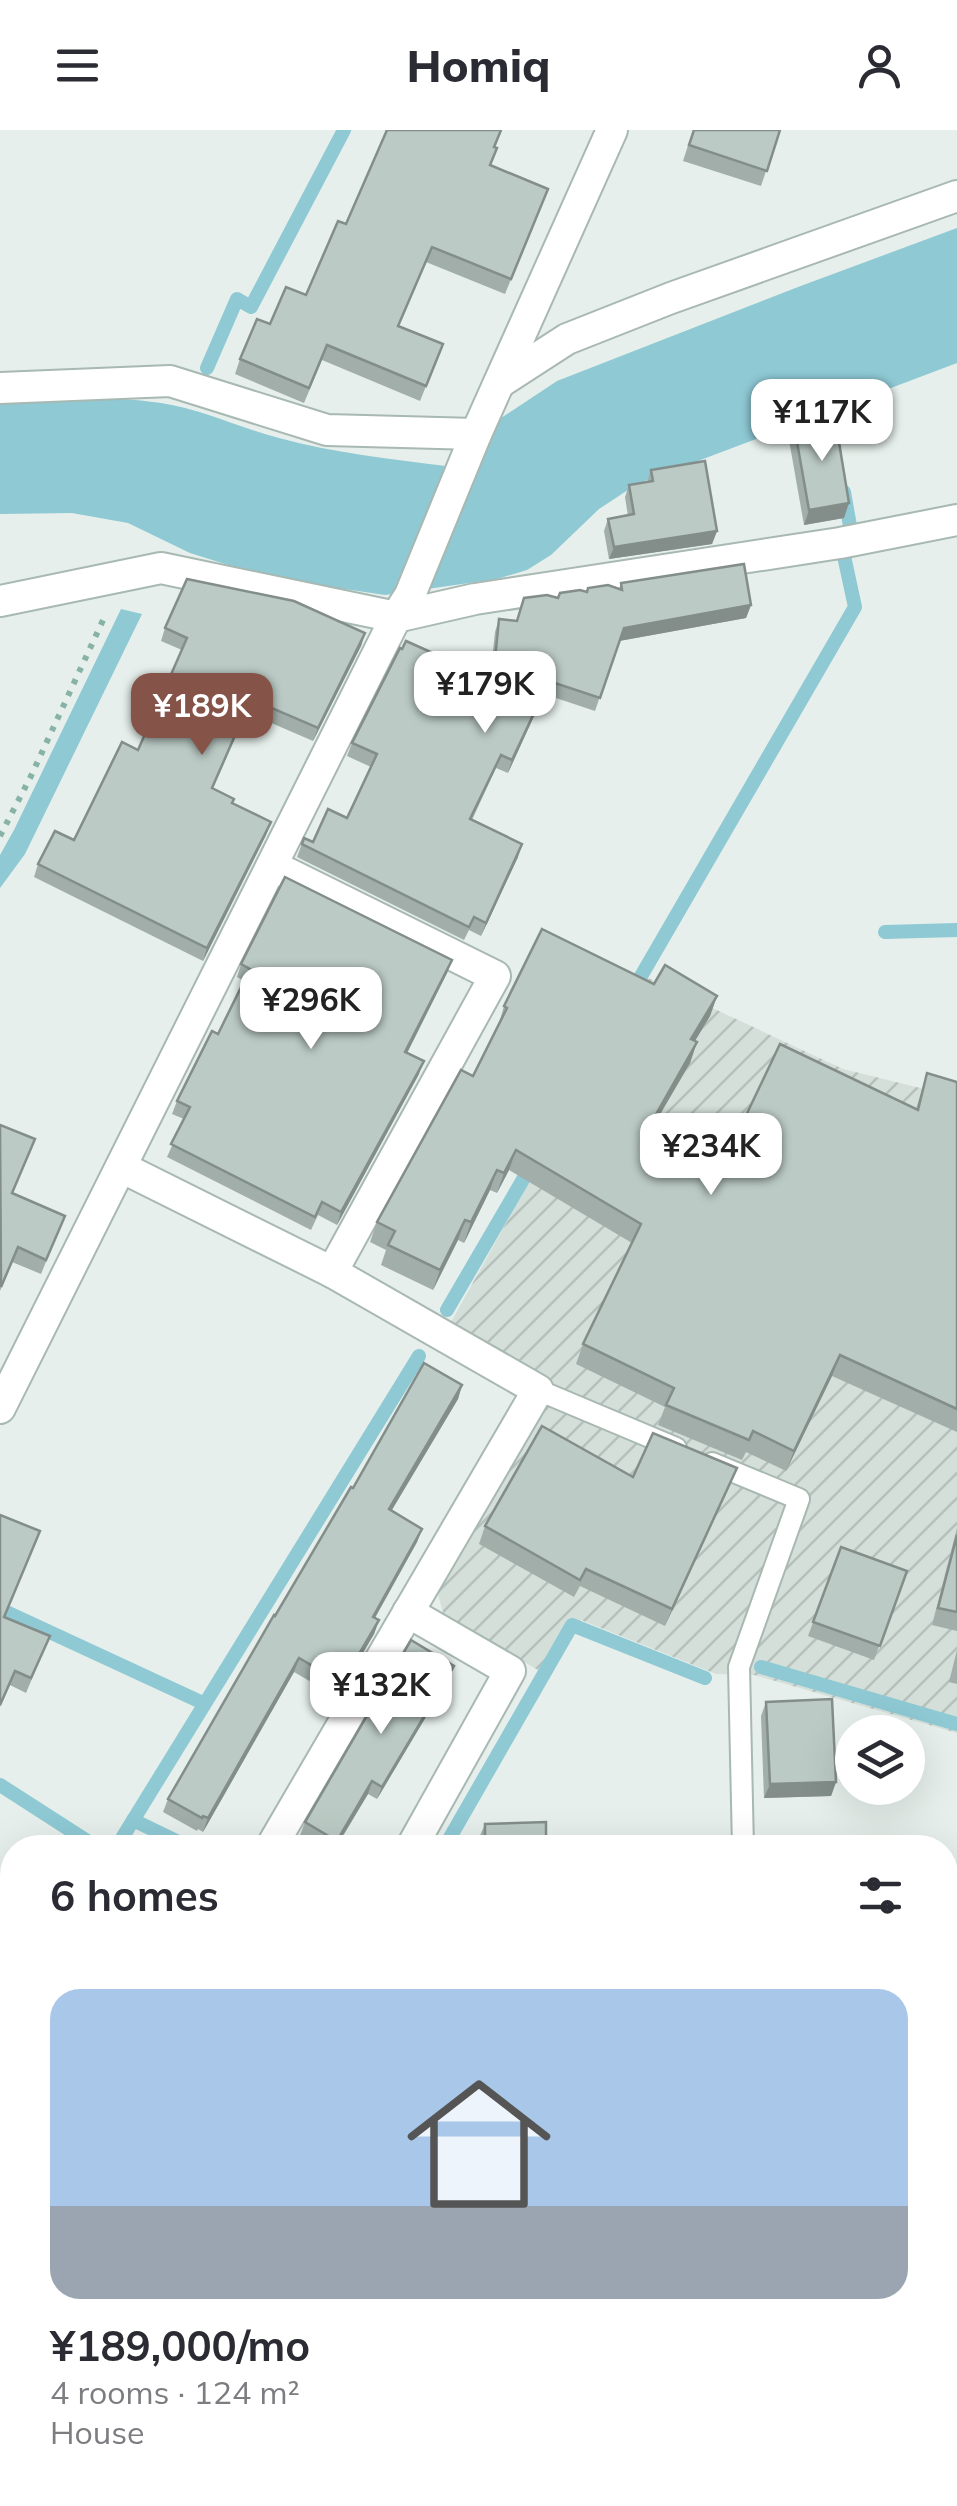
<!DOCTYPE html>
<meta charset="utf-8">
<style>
:root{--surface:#fff;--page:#f7f7f7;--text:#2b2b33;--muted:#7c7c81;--accent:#855347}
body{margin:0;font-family:Mulish,sans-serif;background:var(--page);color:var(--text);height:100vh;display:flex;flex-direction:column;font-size:38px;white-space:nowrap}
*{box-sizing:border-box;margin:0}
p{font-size:32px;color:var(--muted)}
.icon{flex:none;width:55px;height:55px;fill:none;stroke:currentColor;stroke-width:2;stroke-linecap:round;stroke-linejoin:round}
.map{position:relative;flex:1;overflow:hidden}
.drawer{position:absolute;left:0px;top:1705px;width:958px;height:672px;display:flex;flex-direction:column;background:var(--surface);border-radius:40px 40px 0 0;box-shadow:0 10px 40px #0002}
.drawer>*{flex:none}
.buttons{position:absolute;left:835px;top:1585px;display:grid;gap:20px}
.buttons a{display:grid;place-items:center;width:90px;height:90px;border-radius:50%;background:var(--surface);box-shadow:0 10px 40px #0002;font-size:50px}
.price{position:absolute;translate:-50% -85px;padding:0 22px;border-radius:20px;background:#fff;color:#222;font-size:32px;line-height:65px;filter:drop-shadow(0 2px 5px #0008)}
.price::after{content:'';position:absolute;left:50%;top:60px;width:30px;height:22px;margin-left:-15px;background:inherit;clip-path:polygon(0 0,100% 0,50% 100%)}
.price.active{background:var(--accent);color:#fff}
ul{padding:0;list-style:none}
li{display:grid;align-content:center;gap:20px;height:530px;padding:0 50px}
li span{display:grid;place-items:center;height:310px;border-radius:30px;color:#555}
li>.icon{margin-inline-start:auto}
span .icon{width:180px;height:180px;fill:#fffc;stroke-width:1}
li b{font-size:42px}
h2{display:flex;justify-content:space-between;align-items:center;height:120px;padding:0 50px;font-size:42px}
header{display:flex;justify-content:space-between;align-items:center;height:130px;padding:0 50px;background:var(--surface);font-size:45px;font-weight:800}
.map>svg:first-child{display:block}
</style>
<header><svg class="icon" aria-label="menu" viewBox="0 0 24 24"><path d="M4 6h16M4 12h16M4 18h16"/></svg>Homiq<svg class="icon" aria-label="person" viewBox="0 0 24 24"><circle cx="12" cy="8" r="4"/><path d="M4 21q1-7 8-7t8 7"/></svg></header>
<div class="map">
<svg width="957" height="2376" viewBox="0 0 957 2376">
<defs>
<pattern id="industrial-furrows" width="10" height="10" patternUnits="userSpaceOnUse" patternTransform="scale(2.5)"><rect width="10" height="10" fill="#d4dfda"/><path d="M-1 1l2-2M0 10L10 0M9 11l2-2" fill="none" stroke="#b6c1bc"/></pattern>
</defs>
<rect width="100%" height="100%" fill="#e6efeb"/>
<!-- built -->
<polygon fill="#d4dfda" points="957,2323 957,2376 786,2376 785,2365 945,2365 945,2324"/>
<!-- industrial -->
<polygon fill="url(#industrial-furrows)" points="644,846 843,939 957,967 957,1603 754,1545 716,1544 581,1490 550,1547 444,1486 437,1461 558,1257 451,1192"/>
<!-- water -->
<g fill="#8ec9d4">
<path d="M957,98V233L637,354L599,379L551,425L527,440L497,449L385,465L270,448L190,423L128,393L72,383L0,384V270C54,268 107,265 161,273C201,279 240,298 279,308C334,323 390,329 446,336L498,290L557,251L798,157Z"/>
<polygon points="121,479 142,484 25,724 0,758 0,725 14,700"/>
</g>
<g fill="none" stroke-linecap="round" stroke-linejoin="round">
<!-- stream -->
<g stroke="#8ec9d4" stroke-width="14">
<polyline points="207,238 237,169 251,177 344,0"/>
<polyline points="844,362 850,396"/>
<polyline points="885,802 957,800"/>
<polyline points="633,860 855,477 844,426"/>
<polyline points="447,1180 532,1034"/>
<polyline points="0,1479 203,1573"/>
<polyline points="761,1537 957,1594"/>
<polyline points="0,1655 98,1718"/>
<polyline points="133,1690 191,1718"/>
<polyline points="116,1718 419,1226"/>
<polyline points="444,1718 572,1495 705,1548"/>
<polyline points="0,2037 12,2034"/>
<polyline points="945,2316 957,2316"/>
</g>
<!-- lane casing -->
<g stroke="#a8b8b2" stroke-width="24">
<g id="lane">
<polyline points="538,1260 676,1318"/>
<polyline points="712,1333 799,1369 739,1537 743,1718"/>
</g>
</g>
<!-- street casing -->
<g stroke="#a8b8b2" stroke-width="34">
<g id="street">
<polyline points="499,253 567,209 671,168 957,66"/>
<polyline points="0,258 170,251 327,300 476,304"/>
<polyline points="0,471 161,438 396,487 475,469 840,413 957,390"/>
<polyline points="273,736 495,846 332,1142"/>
<polyline points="121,1037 332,1142 538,1260 274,1712 285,1718"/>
<polyline points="0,1278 396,487 410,465 476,304 612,0"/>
<polyline points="408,1482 510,1541 411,1718"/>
<polyline points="218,2365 218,2376"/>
<polyline points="18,2376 23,2365"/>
</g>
</g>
<!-- secondary casing -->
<g stroke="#a4bbb3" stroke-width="34">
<g id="secondary">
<polyline points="945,1932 957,1932"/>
<polyline points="0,2006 12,2003"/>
</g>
</g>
<!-- path -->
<polyline stroke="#86b3a5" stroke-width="6" stroke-dasharray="5 8" stroke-linecap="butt" points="0,706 31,646 104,488"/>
<!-- lane -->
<use href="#lane" stroke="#fff" stroke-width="20"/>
<!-- street -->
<use href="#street" stroke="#fff" stroke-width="30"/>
<!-- secondary -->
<use href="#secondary" stroke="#fff" stroke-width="30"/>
</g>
<!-- wall -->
<g fill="#a1aea9">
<polygon points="387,0 502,0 495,17 491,35 548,59 505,164 426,132 399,196 443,214 420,271 322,230 304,273 235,244 240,229 270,194 306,165 346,94"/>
<polygon points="693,0 780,0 761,56 683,31"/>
<polygon points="794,295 844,388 804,395 789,310"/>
<polygon points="651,340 717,401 712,414 609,429 604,401 608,389 628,386 625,367 629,355 647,352"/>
<polygon points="621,453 751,475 746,488 619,511 595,581 544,564 508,643 496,638 472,690 518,727 481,806 469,800 464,810 297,727 304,708 313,712 347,688 371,637 347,626 352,613 490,549 495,502 499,489 517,491 558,468 587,462 619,459"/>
<polygon points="165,498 365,503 361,516 313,611 246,582 213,658 232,673 271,692 266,705 203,831 34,747 38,734 74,710 138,620 182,520 161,511"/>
<polygon points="452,830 447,843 407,923 419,944 337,1095 318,1085 311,1100 167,1027 184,989 172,984 177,971 218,904 244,851 237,847 241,834"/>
<polygon points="654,854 717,866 710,886 695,911 697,912 690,933 649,1003 721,1038 916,979 927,943 957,952 957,1302 832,1246 786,1341 746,1322 742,1330 658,1295 665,1277 576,1234 583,1214 632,1113 509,1040 497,1063 490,1060 464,1113 458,1110 433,1160 381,1135 386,1120 370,1112 377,1092 473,946 498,897 504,876"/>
<polygon points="0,995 35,1009 12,1063 59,1100 41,1144 12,1132 0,1161"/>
<polygon points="462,1255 458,1269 392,1380 422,1399 417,1412 375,1488 379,1490 374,1504 337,1567 294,1542 203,1702 198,1699 197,1701 163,1682 168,1669 353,1358"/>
<polygon points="737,1338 730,1355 665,1496 580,1456 574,1467 479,1414 485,1396 633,1347"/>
<polygon points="0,1385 40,1401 5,1487 44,1520 26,1563 10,1555 0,1577"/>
<polygon points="957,1398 957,1501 932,1495"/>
<polygon points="841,1417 907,1441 874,1530 808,1506"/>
<polygon points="957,1520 957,1554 949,1552"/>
<polygon points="454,1536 449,1548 377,1669 368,1664 336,1718 322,1718 300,1705 305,1692"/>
<polygon points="766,1572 836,1652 831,1666 764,1668 761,1586"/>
<polygon points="485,1694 546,1718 480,1718 479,1708"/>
<polygon points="0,2196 12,2203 12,2281 0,2302 11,2350 0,2371"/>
<polygon points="41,2365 70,2365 65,2376 37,2376"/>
</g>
<!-- shaded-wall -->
<g fill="#838d89">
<polygon points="849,373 844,388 804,395 809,380"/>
<polygon points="717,401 712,414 609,429 614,417"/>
<polygon points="751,475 746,488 619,511 624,498"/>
<polygon points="365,503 361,516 313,611 318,598"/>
<polygon points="549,551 544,564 508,643 512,630"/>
<polygon points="271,692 266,705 203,831 207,818"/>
<polygon points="522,714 518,727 481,806 486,793"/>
<polygon points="452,830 447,843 401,935 405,922"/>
<polygon points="717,866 710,886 684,929 691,909"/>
<polygon points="697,912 690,933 638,1022 646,1002"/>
<polygon points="424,931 419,944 337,1095 341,1082"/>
<polygon points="516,1020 509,1040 497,1063 504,1043"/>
<polygon points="497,1040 490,1060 464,1113 471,1092"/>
<polygon points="465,1090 458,1110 433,1160 440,1140"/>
<polygon points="840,1225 832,1246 786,1341 794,1321"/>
<polygon points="462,1255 458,1269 384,1393 389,1379"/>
<polygon points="737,1338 730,1355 665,1496 672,1479"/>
<polygon points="422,1399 417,1412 368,1500 373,1487"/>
<polygon points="379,1490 374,1504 337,1567 342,1553"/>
<polygon points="299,1528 294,1542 203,1702 208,1688"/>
<polygon points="454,1536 449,1548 377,1669 382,1657"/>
<polygon points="372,1651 368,1664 335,1718 337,1711"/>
<polygon points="836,1652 831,1666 764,1668 770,1654"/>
<polygon points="12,2275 12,2281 0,2303 0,2296"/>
<polygon points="12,2343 12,2350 0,2371 7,2354"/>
</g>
<!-- building -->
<g fill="#bbcac4" stroke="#838d89" stroke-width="2.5">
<polygon points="387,0 501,0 494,17 497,18 490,35 548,59 511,149 432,117 398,196 443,214 426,256 327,215 309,258 240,229 257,189 270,194 286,157 306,165 338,91 346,94"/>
<polygon points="694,0 780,0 767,41 689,15"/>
<polygon points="835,288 849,373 809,380 794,295"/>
<polygon points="705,331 717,401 614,417 608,389 634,384 629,355 653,351 651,340"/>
<polygon points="744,434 751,475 624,498 600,568 549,551 512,630 501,625 470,689 522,714 486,793 474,787 469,797 302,714 304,708 313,712 328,679 347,688 377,624 352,613 400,518 402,519 406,511 493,550 499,489 517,491 524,468 547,465 558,468 560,463 580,460 587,462 588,458 608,455 622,460 621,453"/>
<polygon points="187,449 294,471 365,503 318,598 251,569 212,658 234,669 232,673 271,692 207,818 38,734 55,701 74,710 122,612 138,620 187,508 165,498"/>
<polygon points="285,747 452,830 405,922 424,931 341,1082 322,1072 315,1087 171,1014 190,977 177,971 212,901 218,904 250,839 241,834"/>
<polygon points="542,799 654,854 665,835 717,866 691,909 697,912 646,1002 721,1038 780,914 918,980 927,943 957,952 957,1279 840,1225 794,1321 753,1301 749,1310 666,1275 674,1258 583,1214 641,1094 516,1020 504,1043 497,1040 471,1092 465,1090 440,1140 388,1115 395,1101 377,1092 461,940 473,946 507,878 504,876"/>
<polygon points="0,995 35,1009 12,1063 65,1086 46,1130 18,1117 1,1157"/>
<polygon points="424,1233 462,1255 389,1379 422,1399 373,1487 379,1490 342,1553 299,1528 208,1688 203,1686 202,1688 168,1669 274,1485 275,1486 351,1357 353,1358"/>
<polygon points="542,1296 633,1347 653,1303 737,1338 672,1479 586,1439 580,1450 485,1396"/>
<polygon points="0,1385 40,1401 4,1487 50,1506 31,1548 15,1541 0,1575"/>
<polygon points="957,1405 957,1482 938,1478"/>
<polygon points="841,1417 907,1441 880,1516 813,1492"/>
<polygon points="411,1510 454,1536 382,1657 372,1651 337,1711 305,1692"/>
<polygon points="832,1569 836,1652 770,1654 766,1572"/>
<polygon points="546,1692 546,1718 485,1718 485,1694"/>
<polygon points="0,2196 12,2203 12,2275 0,2296"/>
<polygon points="0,2302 12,2308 12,2343 7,2354 0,2351"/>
<polygon points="42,2365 68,2365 64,2376 59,2376 40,2368"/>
</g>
</svg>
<div class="buttons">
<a><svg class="icon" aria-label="layers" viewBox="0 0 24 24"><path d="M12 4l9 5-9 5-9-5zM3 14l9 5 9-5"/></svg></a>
</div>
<b class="price" style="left:822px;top:334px">¥117K</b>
<b class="price" style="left:485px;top:606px">¥179K</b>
<b class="price active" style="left:202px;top:628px">¥189K</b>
<b class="price" style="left:311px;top:922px">¥296K</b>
<b class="price" style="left:711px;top:1068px">¥234K</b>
<b class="price" style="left:381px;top:1607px">¥132K</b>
<section class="drawer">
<h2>6 homes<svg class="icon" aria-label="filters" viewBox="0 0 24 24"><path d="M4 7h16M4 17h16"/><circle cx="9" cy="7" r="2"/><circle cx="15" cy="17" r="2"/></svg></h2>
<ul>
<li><span style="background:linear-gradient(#a9c7e8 70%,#9aa5b1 0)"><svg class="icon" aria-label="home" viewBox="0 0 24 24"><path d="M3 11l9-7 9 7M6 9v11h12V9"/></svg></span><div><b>¥189,000/mo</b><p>4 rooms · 124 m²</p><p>House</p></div></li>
</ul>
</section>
</div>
